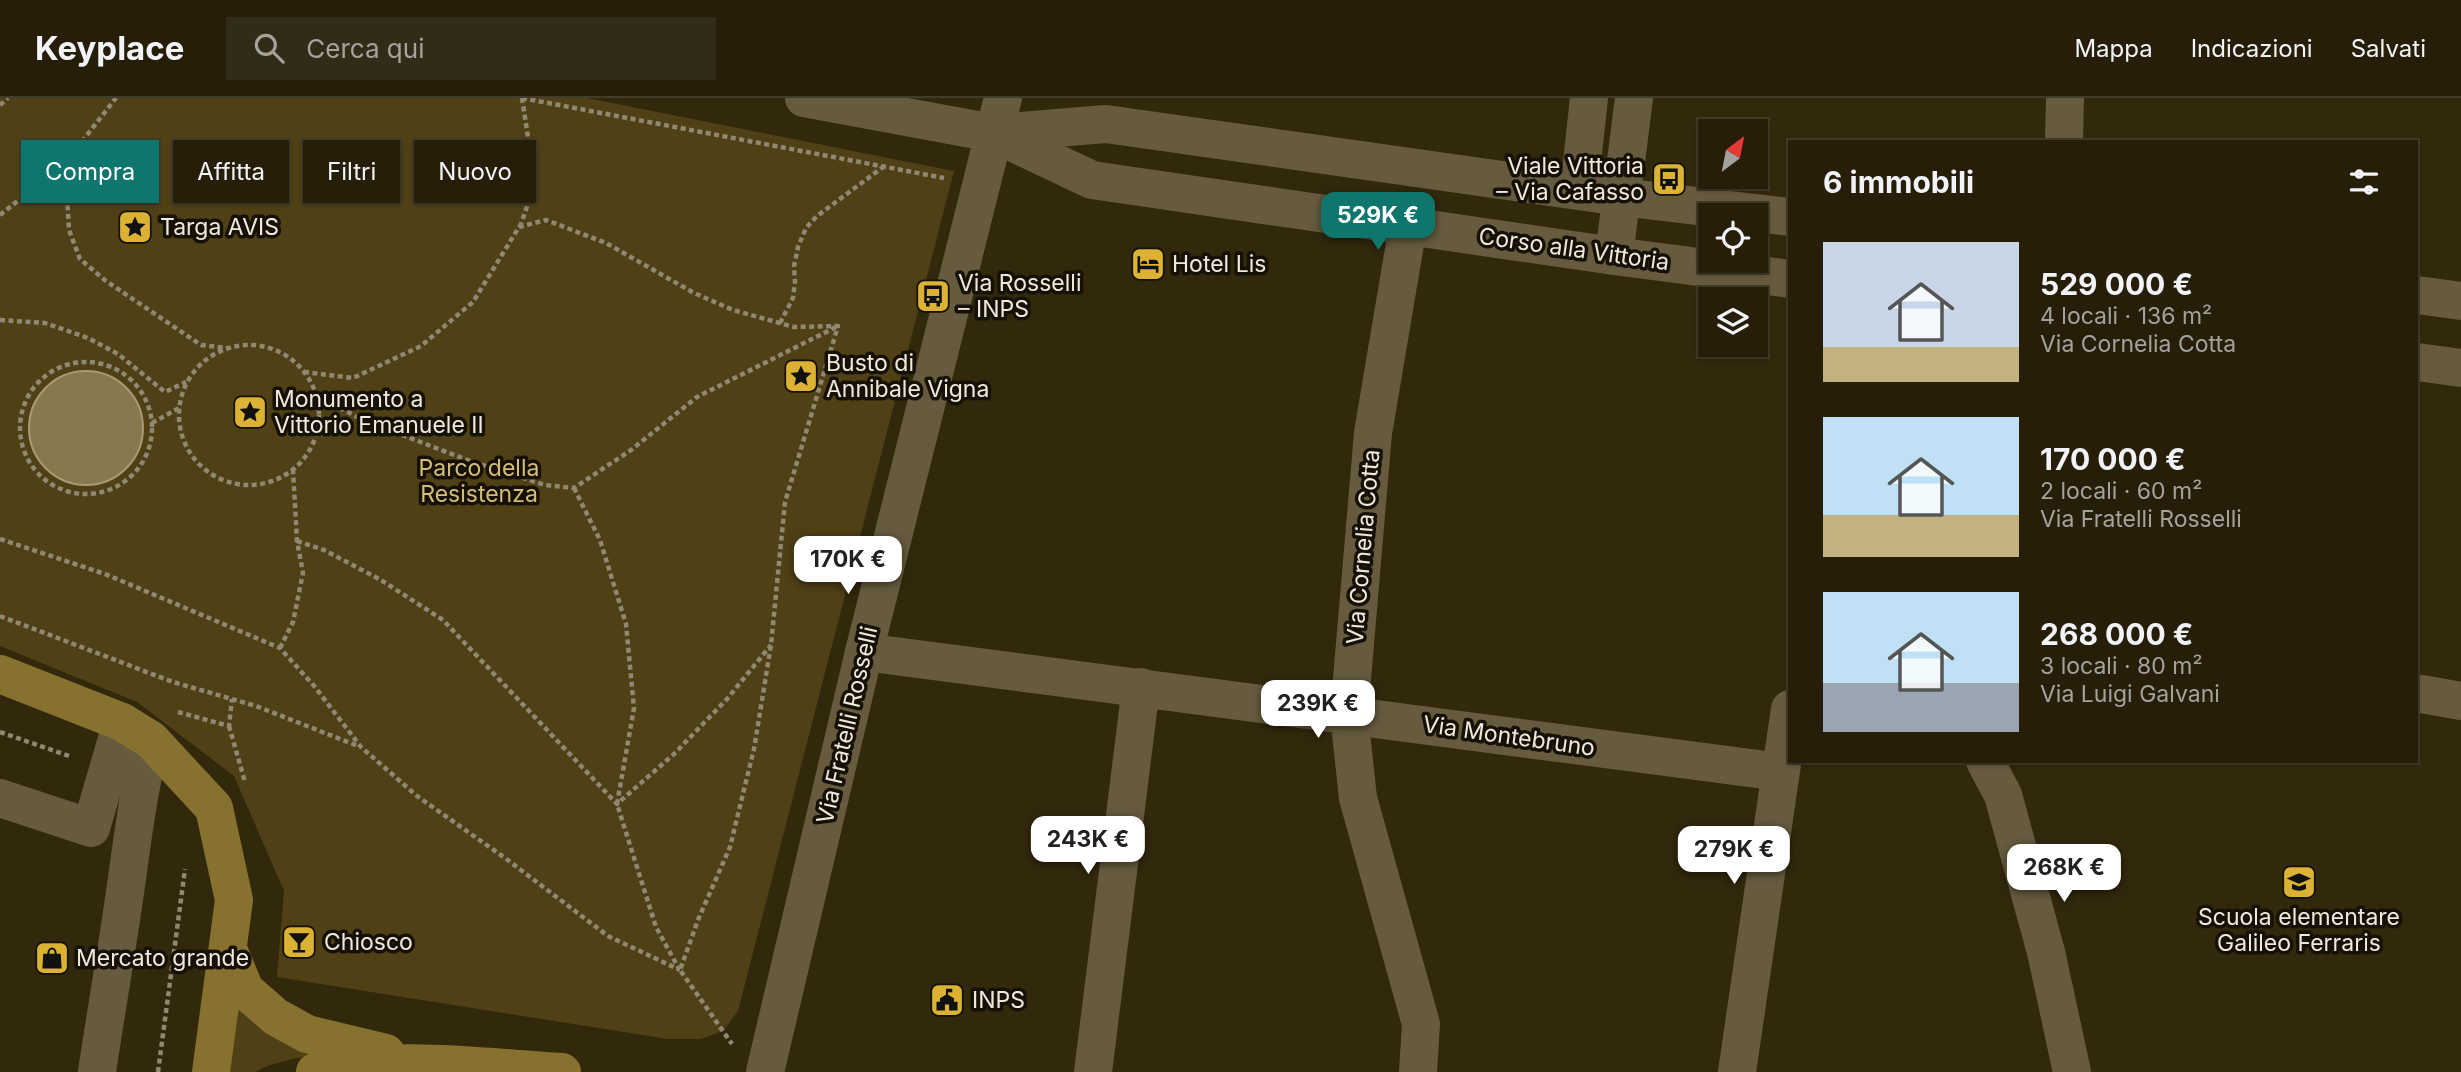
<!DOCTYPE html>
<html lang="it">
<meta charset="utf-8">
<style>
:root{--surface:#261e09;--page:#322b17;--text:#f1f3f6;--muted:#a4a29c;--line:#423c2a;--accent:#0f766e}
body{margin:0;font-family:Inter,sans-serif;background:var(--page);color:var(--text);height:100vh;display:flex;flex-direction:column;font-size:26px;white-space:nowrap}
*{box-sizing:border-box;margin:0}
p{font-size:23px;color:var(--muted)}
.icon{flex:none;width:38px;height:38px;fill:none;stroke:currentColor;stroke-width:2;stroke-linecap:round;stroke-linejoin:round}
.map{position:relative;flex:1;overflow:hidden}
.side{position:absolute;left:1788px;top:42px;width:630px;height:623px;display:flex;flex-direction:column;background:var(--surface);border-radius:0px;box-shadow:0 2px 5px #0004,0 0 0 2px var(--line)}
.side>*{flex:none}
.guide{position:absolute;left:21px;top:42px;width:665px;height:63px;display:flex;gap:14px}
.needle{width:46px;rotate:32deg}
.buttons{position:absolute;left:1698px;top:21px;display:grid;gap:14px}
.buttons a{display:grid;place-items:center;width:70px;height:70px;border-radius:0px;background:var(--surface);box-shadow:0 2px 5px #0004,0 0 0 2px var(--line);font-size:35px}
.price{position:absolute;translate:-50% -60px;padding:0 16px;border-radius:14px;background:#fff;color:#222;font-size:23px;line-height:46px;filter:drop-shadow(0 2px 4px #0008)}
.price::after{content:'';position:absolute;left:50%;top:42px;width:21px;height:16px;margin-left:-10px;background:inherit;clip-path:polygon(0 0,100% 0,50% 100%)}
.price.current{background:var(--accent);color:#fff}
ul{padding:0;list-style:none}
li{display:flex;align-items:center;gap:21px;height:175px;padding:0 35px}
li span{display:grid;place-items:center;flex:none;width:196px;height:140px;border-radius:0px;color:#555}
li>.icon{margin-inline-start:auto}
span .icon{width:84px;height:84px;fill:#fffc;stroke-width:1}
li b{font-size:30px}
h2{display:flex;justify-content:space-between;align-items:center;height:84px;padding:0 35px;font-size:30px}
.chip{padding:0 24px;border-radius:0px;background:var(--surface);box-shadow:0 2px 5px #0004,0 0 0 2px var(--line);font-size:24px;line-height:63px}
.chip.current{background:var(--accent);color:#fff}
header{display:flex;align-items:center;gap:42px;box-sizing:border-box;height:98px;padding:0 35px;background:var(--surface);border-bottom:2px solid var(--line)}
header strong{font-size:33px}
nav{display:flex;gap:38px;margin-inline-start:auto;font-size:24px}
.search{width:490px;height:63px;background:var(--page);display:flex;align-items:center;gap:18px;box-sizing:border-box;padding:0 24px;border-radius:0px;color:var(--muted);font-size:26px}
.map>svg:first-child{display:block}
</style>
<header>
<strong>Keyplace</strong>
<div class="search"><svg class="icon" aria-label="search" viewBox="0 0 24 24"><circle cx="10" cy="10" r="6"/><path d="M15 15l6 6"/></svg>Cerca qui</div>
<nav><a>Mappa</a><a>Indicazioni</a><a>Salvati</a></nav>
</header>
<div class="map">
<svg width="2461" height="974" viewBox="0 0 2461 974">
<rect width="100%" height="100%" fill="#32280c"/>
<!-- green -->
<g fill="#4f4016">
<polygon points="0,0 587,0 954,73 738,913 723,933 701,941 668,941 277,879 284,793 234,678 137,604 0,548"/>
<polygon points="235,895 331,957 296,960 267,968 255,974 225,974"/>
</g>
<!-- water -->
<circle fill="#88784e" stroke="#a79a78" stroke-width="2" cx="86" cy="330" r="57"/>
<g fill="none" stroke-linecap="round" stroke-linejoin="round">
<!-- path -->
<g stroke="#908872" stroke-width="4.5" stroke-dasharray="5 3.5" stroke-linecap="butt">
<polyline points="522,0 944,80"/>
<polyline points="0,7 8,0"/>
<polyline points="65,65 69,132 80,161 106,183 201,247 227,250"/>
<polyline points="0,117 65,65 116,0"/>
<polyline points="520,129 535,85 522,0"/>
<polyline points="0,222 45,225 88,240 118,256 165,294 186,284"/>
<polyline points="780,225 793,200 795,184 794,168 798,149 806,130 817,118 883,69"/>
<circle cx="249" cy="317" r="70"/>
<circle cx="86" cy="330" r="66"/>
<polyline points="304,274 353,280 421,248 473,204 519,129 546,122 606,145 694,195 733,212 794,229 838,228 785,404 771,547 754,651 730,749 698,822 680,872 732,946"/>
<polyline points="317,298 363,322 470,363 545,387 574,390 631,352 697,299 836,229"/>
<polyline points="152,325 179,310"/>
<polyline points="574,390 600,442 626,526 634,610 617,706 656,829 679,871"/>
<polyline points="0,441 105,476 280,550 315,589 361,649 417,698 505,760 608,838 680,872"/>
<polyline points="297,443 324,452 381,482 443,522 617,706 674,656 727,601 771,547"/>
<polyline points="0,518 173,584 256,608 358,648"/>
<polyline points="280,550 293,524 303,475 297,443 293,372"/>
<polyline points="178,614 229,628 232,601"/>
<polyline points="229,628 245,684"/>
<polyline points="0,634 72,659"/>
<polyline points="158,974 185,771"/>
</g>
<!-- minor -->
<g stroke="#665b3f" stroke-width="38">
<polyline points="804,0 993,35 1092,82 1614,158 1790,181"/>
<polyline points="995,35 1106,26 1621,99 1790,119"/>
<polyline points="2064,44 2065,0"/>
<polyline points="1579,92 1589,0"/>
<polyline points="1408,128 1373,335 1349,616 1358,700 1421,926 1418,974"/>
<polyline points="1614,158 1634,0"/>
<polyline points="2417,197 2461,203"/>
<polyline points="2417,264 2461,270"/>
<polyline points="864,554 1780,674"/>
<polyline points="2422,596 2461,603"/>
<polyline points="1985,663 2003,697 2046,854 2072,974"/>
<polyline points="0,700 91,730 122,624"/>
<path d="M97,974C107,907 119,840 128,773C134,729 140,686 151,642"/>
<polyline points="765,974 864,554 1003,0"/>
<polyline points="1093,974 1141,589"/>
<polyline points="1737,974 1790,611"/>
</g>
<!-- major -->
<g stroke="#86712f" stroke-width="38">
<polyline points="0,576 122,624 151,642 214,710 234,802 211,974"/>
<polyline points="228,851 245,892 276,919 307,936 386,955"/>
<path d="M315,974C396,957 480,969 562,974"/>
</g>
</g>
<!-- icons -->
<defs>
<g id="bus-square" transform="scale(1.75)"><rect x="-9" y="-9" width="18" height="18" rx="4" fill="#dbb233" stroke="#161106"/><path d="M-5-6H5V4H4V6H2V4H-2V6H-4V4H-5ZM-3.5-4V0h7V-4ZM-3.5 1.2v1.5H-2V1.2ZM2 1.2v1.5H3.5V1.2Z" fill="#111"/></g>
<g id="sight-square" transform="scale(1.75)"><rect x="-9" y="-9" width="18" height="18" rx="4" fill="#dbb233" stroke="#161106"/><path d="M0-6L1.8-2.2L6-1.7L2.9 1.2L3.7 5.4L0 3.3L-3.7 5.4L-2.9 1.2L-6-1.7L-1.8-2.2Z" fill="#111"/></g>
<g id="hotel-square" transform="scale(1.75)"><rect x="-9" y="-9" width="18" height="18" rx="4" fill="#dbb233" stroke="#161106"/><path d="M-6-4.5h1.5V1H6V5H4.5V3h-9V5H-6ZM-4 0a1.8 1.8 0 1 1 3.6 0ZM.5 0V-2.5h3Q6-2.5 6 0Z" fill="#111"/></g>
<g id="school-square" transform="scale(1.75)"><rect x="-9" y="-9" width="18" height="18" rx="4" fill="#dbb233" stroke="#161106"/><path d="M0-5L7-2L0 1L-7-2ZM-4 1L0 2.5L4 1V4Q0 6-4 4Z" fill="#111"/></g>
<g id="bar-square" transform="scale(1.75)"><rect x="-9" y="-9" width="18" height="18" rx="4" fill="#dbb233" stroke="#161106"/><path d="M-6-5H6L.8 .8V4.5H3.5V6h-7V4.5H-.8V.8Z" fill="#111"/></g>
<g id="shop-square" transform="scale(1.75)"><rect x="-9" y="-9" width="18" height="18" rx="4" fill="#dbb233" stroke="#161106"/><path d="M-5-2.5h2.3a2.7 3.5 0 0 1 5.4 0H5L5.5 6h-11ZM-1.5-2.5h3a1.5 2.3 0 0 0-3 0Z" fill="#111"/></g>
<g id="civic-square" transform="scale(1.75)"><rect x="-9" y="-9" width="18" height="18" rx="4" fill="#dbb233" stroke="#161106"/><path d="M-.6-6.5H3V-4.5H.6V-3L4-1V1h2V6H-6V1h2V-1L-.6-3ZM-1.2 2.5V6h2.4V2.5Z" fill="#111"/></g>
</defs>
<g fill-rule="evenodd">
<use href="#bus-square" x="1669" y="81"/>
<use href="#sight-square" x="135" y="129"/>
<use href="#hotel-square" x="1148" y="166"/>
<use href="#bus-square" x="933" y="198"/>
<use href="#sight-square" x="801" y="278"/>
<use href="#sight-square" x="250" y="314"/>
<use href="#school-square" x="2299" y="784"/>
<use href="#bar-square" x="299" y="844"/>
<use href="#shop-square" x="52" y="860"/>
<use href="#civic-square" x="947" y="902"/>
</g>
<g text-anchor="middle" stroke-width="7" stroke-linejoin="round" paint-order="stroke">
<!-- poi labels -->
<g font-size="23" fill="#efe9d9" stroke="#161106" text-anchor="start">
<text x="1644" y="76" text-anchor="end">Viale Vittoria<tspan x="1644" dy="26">– Via Cafasso</tspan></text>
<text x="160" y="137">Targa AVIS</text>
<text x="1172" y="174">Hotel Lis</text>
<text x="958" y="193">Via Rosselli<tspan x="958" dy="26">– INPS</tspan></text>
<text x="826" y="273">Busto di<tspan x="826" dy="26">Annibale Vigna</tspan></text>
<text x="274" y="309">Monumento a<tspan x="274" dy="26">Vittorio Emanuele II</tspan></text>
<text x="2299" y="827" text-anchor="middle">Scuola elementare<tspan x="2299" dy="26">Galileo Ferraris</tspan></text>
<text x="324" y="852">Chiosco</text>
<text x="76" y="868">Mercato grande</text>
<text x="972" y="910">INPS</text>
</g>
<!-- street labels -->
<g font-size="23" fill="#efe9d9" stroke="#161106">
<text transform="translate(1574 151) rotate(8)" y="8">Corso alla Vittoria</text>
<text transform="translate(1363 449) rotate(-85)" y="8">Via Cornelia Cotta</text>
<text transform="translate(847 627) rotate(-77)" y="8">Via Fratelli Rosselli</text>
<text transform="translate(1509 638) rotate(8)" y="8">Via Montebruno</text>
</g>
<!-- park labels -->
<g font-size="23" fill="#d5bc77" stroke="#161106">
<text x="479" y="378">Parco della<tspan x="479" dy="26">Resistenza</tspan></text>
</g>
</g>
</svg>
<div class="buttons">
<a><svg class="needle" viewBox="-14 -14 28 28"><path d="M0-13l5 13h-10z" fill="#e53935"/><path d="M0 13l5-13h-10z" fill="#a4a29c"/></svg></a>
<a><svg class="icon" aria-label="locate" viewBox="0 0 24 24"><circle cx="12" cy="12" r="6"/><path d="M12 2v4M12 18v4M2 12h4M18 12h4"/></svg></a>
<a><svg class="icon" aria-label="layers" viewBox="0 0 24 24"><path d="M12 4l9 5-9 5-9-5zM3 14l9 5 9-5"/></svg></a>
</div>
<b class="price current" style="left:1378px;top:154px">529K €</b>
<b class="price" style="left:848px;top:498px">170K €</b>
<b class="price" style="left:1318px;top:642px">239K €</b>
<b class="price" style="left:1088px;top:778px">243K €</b>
<b class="price" style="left:1734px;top:788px">279K €</b>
<b class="price" style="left:2064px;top:806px">268K €</b>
<div class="guide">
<a class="chip current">Compra</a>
<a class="chip">Affitta</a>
<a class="chip">Filtri</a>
<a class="chip">Nuovo</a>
</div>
<section class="side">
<h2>6 immobili<svg class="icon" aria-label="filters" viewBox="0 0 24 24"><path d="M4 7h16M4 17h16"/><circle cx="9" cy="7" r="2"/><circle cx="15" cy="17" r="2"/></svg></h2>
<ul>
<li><span style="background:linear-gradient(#c9d6e8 75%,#c2b280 0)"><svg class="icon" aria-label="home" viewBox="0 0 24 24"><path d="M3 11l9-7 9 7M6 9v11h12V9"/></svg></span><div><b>529 000 €</b><p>4 locali · 136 m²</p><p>Via Cornelia Cotta</p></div></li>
<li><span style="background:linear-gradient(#bfe0f5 70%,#c2b280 0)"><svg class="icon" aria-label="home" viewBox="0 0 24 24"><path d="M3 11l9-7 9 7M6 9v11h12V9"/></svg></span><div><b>170 000 €</b><p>2 locali · 60 m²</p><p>Via Fratelli Rosselli</p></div></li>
<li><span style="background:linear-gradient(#bfe0f5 65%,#9aa5b1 0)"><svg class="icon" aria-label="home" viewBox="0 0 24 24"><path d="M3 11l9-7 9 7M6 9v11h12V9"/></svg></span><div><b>268 000 €</b><p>3 locali · 80 m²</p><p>Via Luigi Galvani</p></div></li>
</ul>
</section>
</div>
